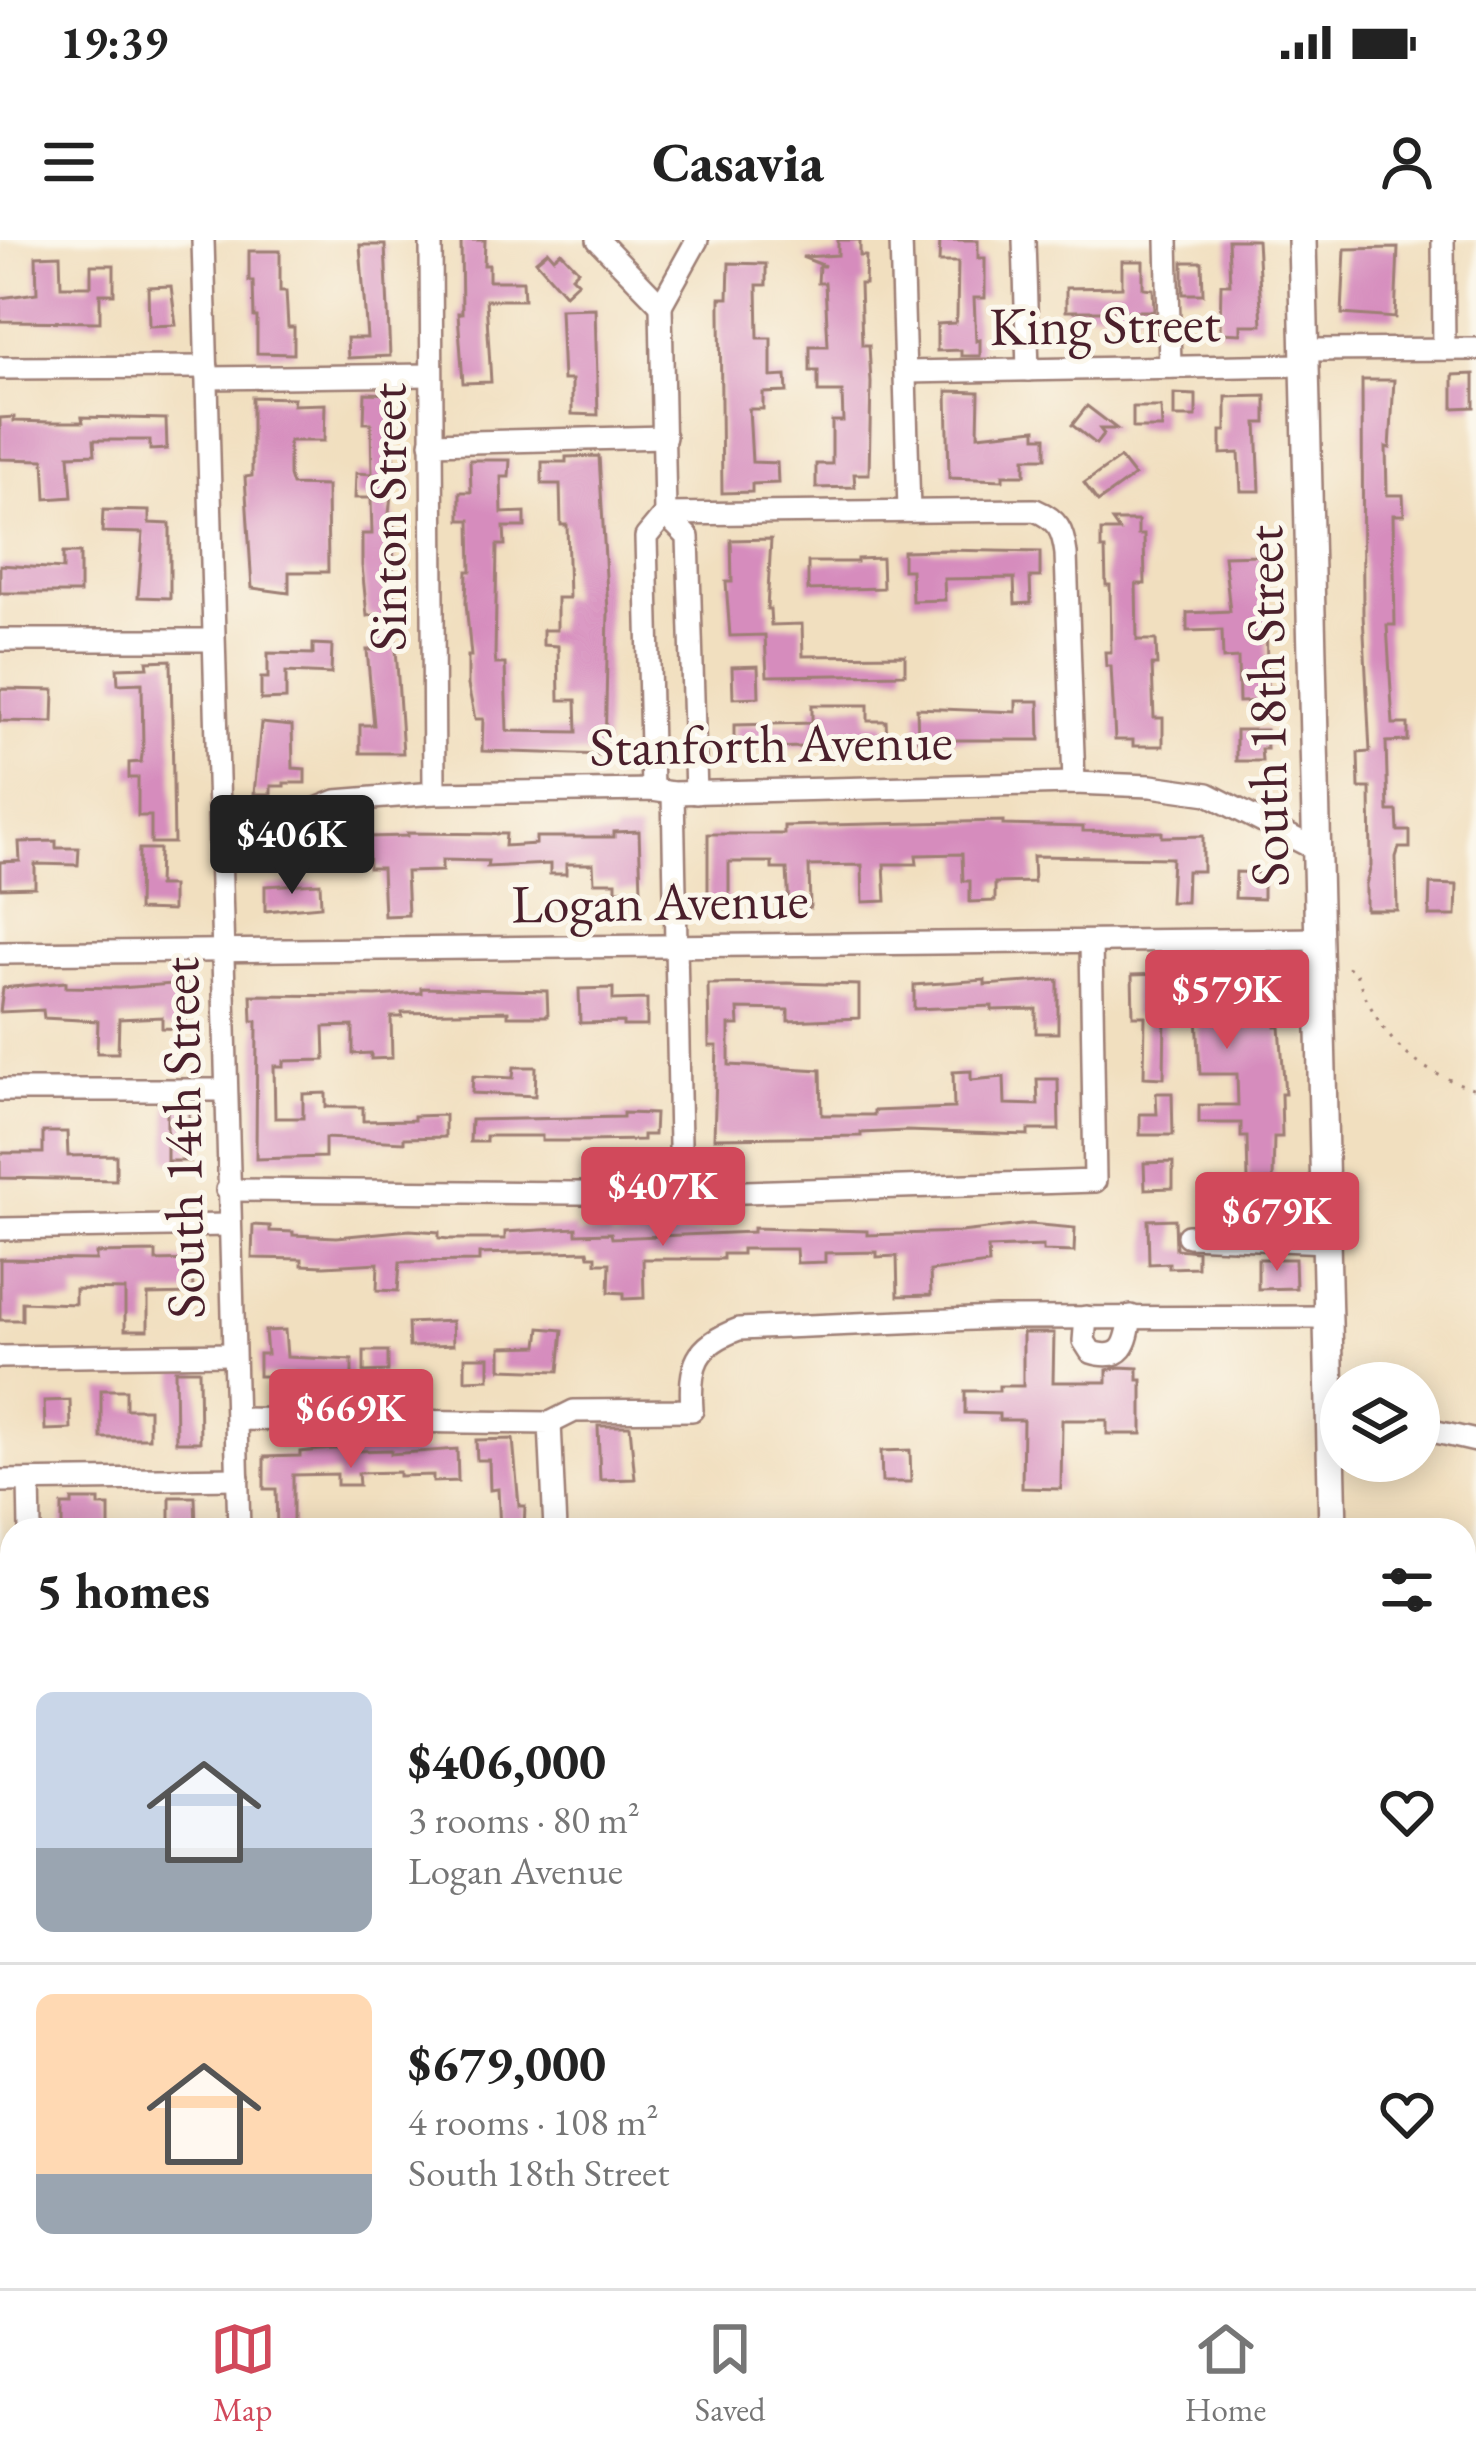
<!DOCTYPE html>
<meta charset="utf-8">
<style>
:root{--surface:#fff;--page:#f6f6f6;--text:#222;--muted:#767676;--line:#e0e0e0;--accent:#d1495b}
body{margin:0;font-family:"EB Garamond",serif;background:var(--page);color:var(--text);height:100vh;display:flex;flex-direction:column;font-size:45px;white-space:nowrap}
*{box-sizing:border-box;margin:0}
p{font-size:39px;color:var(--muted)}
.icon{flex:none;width:66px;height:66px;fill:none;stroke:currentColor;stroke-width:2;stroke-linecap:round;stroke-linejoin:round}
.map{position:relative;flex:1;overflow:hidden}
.sheet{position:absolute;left:0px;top:1278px;width:1476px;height:771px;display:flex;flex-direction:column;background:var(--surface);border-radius:36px 36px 0 0;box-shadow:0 6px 30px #0003}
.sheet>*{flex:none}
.controls{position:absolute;left:1320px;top:1122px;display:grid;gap:24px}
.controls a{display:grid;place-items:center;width:120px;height:120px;border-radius:50%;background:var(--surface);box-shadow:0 6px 30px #0003;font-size:60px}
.price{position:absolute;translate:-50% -102px;padding:0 27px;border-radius:12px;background:var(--accent);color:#fff;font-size:39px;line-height:78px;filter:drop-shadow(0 3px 6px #0008)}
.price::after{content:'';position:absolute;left:50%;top:72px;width:36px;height:27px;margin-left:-18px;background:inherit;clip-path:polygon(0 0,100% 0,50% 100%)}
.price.active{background:#222;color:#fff}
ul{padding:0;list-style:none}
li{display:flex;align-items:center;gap:36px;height:300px;padding:0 36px}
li+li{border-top:3px solid var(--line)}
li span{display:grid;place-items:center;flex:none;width:336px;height:240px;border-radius:18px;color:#555}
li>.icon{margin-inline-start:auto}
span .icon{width:144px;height:144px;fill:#fffc;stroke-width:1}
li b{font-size:51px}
h2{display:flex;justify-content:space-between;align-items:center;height:144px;padding:0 36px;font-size:51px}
.status{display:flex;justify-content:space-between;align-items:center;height:84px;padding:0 60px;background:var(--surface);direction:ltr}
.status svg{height:33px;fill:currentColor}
header{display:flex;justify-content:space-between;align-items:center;height:156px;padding:0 36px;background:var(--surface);font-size:54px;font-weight:800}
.menu{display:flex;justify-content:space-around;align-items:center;height:168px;border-top:3px solid var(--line);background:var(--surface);font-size:33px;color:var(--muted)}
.menu a{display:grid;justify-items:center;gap:6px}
.menu .active{color:var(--accent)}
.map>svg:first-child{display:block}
</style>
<div class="status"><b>19:39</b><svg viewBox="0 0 49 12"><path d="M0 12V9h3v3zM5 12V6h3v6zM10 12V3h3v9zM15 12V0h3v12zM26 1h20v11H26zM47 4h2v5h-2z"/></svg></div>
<header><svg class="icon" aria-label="menu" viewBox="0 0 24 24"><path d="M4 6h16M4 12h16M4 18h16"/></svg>Casavia<svg class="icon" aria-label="person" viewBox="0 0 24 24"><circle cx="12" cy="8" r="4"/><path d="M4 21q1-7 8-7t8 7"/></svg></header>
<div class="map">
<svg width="1476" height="2048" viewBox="0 0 1476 2048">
<rect width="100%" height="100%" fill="#fbf7ec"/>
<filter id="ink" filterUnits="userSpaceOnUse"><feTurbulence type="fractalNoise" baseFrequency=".00833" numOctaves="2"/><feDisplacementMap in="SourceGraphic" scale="24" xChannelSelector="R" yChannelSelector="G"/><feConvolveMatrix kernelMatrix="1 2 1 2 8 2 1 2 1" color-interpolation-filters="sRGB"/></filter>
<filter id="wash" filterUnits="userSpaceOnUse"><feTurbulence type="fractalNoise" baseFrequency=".004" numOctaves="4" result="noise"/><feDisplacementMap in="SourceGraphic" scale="48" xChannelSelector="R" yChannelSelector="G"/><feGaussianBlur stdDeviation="2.7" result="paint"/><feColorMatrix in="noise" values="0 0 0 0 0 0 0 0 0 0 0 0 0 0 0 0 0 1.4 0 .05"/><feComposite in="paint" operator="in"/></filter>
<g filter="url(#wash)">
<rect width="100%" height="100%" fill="#f1dfbf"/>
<!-- built -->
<polygon fill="#f7cfd5" points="1476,1521 1476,2048 1377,2048 1377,2037 1464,2037 1464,1522"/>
<!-- green -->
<polygon fill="#c1d174" stroke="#867850" stroke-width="3" points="1476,1358 1476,1476 1464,1471 1464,1367"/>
<!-- forest -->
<g fill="#98b366" stroke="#716948" stroke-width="3">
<polygon points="0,1804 12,1805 12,2037 833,2037 824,2048 0,2048"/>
<polygon points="1000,2037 1101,2037 1065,2048 1007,2048"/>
</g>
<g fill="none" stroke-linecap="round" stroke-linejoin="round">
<!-- stream -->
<g stroke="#3dabbb" stroke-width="6">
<polyline points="1464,1433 1476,1419"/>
<polyline points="0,1925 12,1915"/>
</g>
</g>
<g id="blocks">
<!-- building -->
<g fill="#d68cbd">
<polygon points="461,0 485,0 484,25 489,25 489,41 523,41 524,60 486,60 491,142 463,143 458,73 462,73"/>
<polygon points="838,0 860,0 860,16 866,16 865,44 860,44 862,105 869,105 871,143 869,234 854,234 855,247 816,248 816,224 832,224 832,181 843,181 842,152 818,152 818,131 810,131 810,106 828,106 825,43 818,43 819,26 825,26 802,17 838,15"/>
<polygon points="940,0 978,0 978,18 985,18 985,58 974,58 976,101 980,100 980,116 961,116 961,110 937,111 937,84 955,83 957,76 958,22 939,22"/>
<polygon points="1228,0 1257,0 1262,85 1241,85 1241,94 1220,93 1221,44 1230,44"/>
<polygon points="360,5 385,5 390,116 348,118 347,98 367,98"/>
<polygon points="1398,8 1395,78 1342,74 1345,9"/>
<polygon points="249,11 280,11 280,51 286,51 288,87 294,87 294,114 257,113 257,77 254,77 253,41 249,41"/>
<polygon points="548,11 554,18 561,12 578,30 572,36 578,42 565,54 536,21"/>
<polygon points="60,15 61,46 91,46 91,25 114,25 114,54 100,54 100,82 0,81 0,58 37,53 36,16"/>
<polygon points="1122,21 1143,21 1143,48 1153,49 1154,71 1066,71 1066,48 1122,47"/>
<polygon points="1183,22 1202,22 1203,54 1183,54"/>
<polygon points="729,23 766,24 766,45 757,45 758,98 771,98 771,137 786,136 787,152 763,153 763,169 749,169 752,222 777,223 778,243 752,244 752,252 722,253 720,72 720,58 728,58"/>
<polygon points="171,46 176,85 149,86 148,47"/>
<polygon points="595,68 598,175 572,174 572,140 563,140 560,69"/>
<polygon points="1474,134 1474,167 1453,168 1453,135"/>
<polygon points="1362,140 1394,140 1390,208 1386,207 1387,255 1403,255 1404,275 1393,275 1395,385 1387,385 1393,484 1408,484 1408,501 1386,502 1388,571 1397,571 1398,591 1410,591 1410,608 1399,608 1396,617 1397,670 1366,670 1366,644 1371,626 1370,548 1359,548 1358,513 1370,512 1363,374"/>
<polygon points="947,151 979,152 978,195 1036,189 1036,197 1046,197 1046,218 1025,218 1025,235 1003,235 1003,240 949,238"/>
<polygon points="365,153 393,154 394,226 389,274 394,274 393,364 403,513 360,513 360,485 374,485 367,410 376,410 375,375 367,376 362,326 362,294 372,294 371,258 355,258 356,233 372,234 371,183 364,183"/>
<polygon points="1174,154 1196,155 1196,177 1174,177"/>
<polygon points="1266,156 1266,183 1257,183 1260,251 1241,251 1239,213 1221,214 1221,191 1226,191 1226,157"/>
<polygon points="252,157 294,158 293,165 325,164 324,201 289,201 289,236 292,245 327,246 328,332 289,332 289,353 252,348 245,237 252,236"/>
<polygon points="1087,166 1117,189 1100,189 1104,194 1096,204 1072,185"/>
<polygon points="1133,167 1161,167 1162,188 1133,188"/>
<polygon points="14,177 14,181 51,182 83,182 82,177 166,179 167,209 150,210 150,200 94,200 95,214 69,215 72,257 46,259 44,220 0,219 0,178"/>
<polygon points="599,216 608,371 605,515 482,511 483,479 475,479 468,445 468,416 471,416 466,363 467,331 471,331 470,280 460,280 460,252 471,252 470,220 510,220 509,237 501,237 502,273 525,272 525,287 504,287 505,305 497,305 495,416 496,424 505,424 507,491 577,492 576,460 559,460 558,406 543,405 543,390 557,390 557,358 569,358 567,285 561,285 560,244 542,244 542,222 566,222 566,217"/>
<polygon points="1120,218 1134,236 1098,262 1084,243"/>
<polygon points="103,270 149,271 149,283 170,284 170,358 138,357 143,293 102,292"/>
<polygon points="1112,281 1138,281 1138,295 1144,295 1145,344 1136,344 1137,400 1156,400 1157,425 1152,425 1154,478 1163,478 1163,506 1133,506 1133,500 1115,500 1111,426 1106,426 1105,412 1111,412 1110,345 1106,345 1105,309 1101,309 1101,291 1119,291"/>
<polygon points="771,299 767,369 770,369 771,385 802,384 803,416 905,415 905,434 767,436 765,395 730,396 726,342 732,342 731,300"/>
<polygon points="944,310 1040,312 1040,337 1030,337 1031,363 1015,364 1014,338 944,339 945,360 912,361 911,330 903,330 903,311"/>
<polygon points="63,313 80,313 80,353 0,353 0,325 63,329"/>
<polygon points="1262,315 1262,327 1266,327 1267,461 1239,462 1238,418 1223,419 1222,390 1187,391 1187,373 1230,371 1224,316"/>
<polygon points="882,318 883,348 808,350 808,322 857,322 857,319"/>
<polygon points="313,404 332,405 331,434 286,432 286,459 261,460 261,438 268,438 268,413 313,414"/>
<polygon points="171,420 174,603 151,603 151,576 138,576 138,538 129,538 129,523 141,522 143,508 142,443 118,444 117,428 148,427 147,421"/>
<polygon points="758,426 759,457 733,458 732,427"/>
<polygon points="0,449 54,450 53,482 0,481"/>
<polygon points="1016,461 1039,461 1040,500 918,500 917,468 1016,472"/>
<polygon points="812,465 868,465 868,481 886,481 887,498 839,499 839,506 734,509 734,485 812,483"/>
<polygon points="261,483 292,486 293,528 305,529 305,543 284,543 284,546 271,546 271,554 254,554"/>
<polygon points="1236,490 1266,490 1267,509 1261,509 1262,521 1236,521"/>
<polygon points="1003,581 1003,585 1083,587 1083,591 1162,592 1162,597 1203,596 1203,631 1187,631 1186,662 1170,662 1172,618 1033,616 1034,642 995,643 995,661 970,662 970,641 963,641 962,614 916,615 917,624 884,624 886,661 863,662 862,625 809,626 810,668 789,668 787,629 772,629 772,622 729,622 729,669 708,669 708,594 784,594 784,586"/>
<polygon points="639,591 641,650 616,650 616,642 594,642 593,624 566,624 566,634 550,634 550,624 487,627 488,621 442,620 442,631 406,632 408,675 384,676 382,628 369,628 368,597 407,596 407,593 506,594 505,606 536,604 536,597 614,597 614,592"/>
<polygon points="56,601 56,608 79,608 78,625 35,624 35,647 0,648 0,622 20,621 19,602"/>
<polygon points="139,609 159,609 158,646 172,646 172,671 138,670"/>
<polygon points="1236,632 1263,633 1263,659 1235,658"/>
<polygon points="320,643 321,666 265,671 265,646"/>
<polygon points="1430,644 1457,645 1456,676 1429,676"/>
<polygon points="1163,734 1164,757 1197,757 1196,743 1284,737 1284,757 1276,757 1276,787 1280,787 1285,854 1281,854 1282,897 1274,897 1273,940 1248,941 1247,897 1241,897 1241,883 1199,883 1199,865 1238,865 1237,834 1200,834 1197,775 1165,775 1164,838 1144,837 1145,776 1133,776 1132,735"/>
<polygon points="985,740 985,745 1058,740 1058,793 1036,793 1036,769 992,770 992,766 914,769 914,745"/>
<polygon points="66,742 66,747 119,748 186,743 185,789 162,788 162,777 119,779 118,813 97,813 98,781 44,778 43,770 0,772 3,748"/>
<polygon points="787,743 859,745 859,778 788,781 788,770 738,769 739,785 729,785 729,825 821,830 822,875 874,875 874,871 954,868 953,832 971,831 971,840 1004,837 1005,864 1038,865 1037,839 1058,839 1059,890 1028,890 1028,895 906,891 861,893 861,896 714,898 717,806 709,806 708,744"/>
<polygon points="421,748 547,751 548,776 508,776 508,771 402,773 402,777 391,777 392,818 371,819 371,813 353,814 353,786 324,787 325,820 284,821 284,826 274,826 275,878 303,878 303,854 326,853 326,867 363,867 363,881 414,880 414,876 445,875 445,897 404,898 404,902 325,898 325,917 256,919 257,781 252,781 251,755 376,756 421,753"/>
<polygon points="613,748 613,760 647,759 647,786 623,786 623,782 580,783 579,749"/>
<polygon points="514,827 536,827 535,856 472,853 473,836 513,838"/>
<polygon points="1156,853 1172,853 1173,895 1140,895 1140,874 1157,874"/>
<polygon points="167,865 201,865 201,872 189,872 190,921 167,921"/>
<polygon points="623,873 655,874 654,895 643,895 643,900 585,901 542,901 542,896 486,896 486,902 470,902 471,880 623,877"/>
<polygon points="43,892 67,892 68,916 116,915 116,940 0,938 0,913 43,913"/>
<polygon points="1173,922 1173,948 1145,949 1144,923"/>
<polygon points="1216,959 1243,959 1243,983 1216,982"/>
<polygon points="1175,979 1176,1009 1197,1011 1197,1027 1169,1028 1169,1023 1149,1024 1148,980"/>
<polygon points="1030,984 1075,988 1074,1012 1043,1011 1043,1006 988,1008 989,1024 930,1031 931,1055 898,1056 897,1016 877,1017 877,1012 825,1013 825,1022 797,1023 796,1009 742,1009 742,1014 723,1014 723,1019 643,1019 644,1058 624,1059 624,1053 609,1052 610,1023 596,1023 596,1016 589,1016 588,1011 479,1014 479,1021 400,1022 398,1051 377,1050 378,1023 324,1026 302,1025 302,1019 252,1018 253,985 270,986 270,991 293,992 293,995 337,997 410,990 439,992 439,998 449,999 505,999 505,992 576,988 576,994 611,993 612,998 753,992 753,988 867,991 867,995 961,992"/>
<polygon points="156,1012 156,1021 192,1020 193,1054 148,1055 148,1090 125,1090 125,1050 75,1049 75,1064 22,1062 22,1080 0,1080 0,1019 96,1020 96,1013"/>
<polygon points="1258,1019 1295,1019 1296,1048 1258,1049"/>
<polygon points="452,1081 453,1105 409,1107 408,1083"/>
<polygon points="540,1088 563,1090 559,1131 501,1129 501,1107 538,1106"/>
<polygon points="285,1090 287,1117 352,1120 352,1140 291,1141 292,1136 259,1136 259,1114 267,1114 265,1091"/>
<polygon points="1023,1093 1054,1093 1053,1142 1107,1142 1107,1130 1119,1127 1138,1128 1138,1140 1142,1140 1142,1194 1107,1194 1107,1180 1062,1180 1061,1249 1022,1248 1023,1180 999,1180 999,1174 965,1173 965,1151 999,1151 999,1146 1023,1146"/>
<polygon points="364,1111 388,1111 388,1131 364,1132"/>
<polygon points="465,1117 489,1117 489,1139 465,1140"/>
<polygon points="175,1130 199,1130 200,1202 176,1202"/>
<polygon points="101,1150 126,1150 126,1169 149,1169 149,1198 101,1198"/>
<polygon points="70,1160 71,1189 45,1190 44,1161"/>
<polygon points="598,1186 630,1186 635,1239 600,1240"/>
<polygon points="513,1199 519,1266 525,1266 524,1290 500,1290 498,1249 490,1250 489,1220 477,1220 476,1200"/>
<polygon points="358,1207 358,1211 391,1210 391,1214 457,1209 458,1241 433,1242 433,1235 399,1236 399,1232 358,1233 359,1245 337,1245 337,1234 293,1235 293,1290 277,1290 276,1249 264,1249 264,1217 300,1216 300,1212"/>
<polygon points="910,1210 911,1242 882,1242 881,1211"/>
<polygon points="170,1257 195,1257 196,1290 170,1290"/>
<polygon points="72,1260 99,1260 99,1266 109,1266 109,1290 62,1290 62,1265 72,1265"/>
</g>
</g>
</g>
<g filter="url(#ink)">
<use href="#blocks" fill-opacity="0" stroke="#9e7f75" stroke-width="3"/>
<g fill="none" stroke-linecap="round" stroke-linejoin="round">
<!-- minor casing -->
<g stroke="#9e7f75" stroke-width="26">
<g id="minor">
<polyline points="203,0 239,1290"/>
<polyline points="431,0 434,553"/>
<polyline points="598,0 661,65"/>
<polyline points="901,0 909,271"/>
<polyline points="1024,0 1028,130"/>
<polyline points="1167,0 1170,127"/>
<polyline points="1443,0 1444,109"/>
<polyline points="661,65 697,0"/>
<polyline points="1305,110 1476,109"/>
<polyline points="0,128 207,127"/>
<polyline points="906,132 1306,125"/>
<polyline points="207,138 431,135"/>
<polyline points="431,203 665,197"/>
<path d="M665,274L1035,270C1058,280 1063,290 1066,314L1074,543"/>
<polyline points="665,274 688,297 696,553"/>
<polyline points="0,400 212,400"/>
<polyline points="652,550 646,297 665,274 661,65"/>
<polyline points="673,553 681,954"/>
<polyline points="221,608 336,561 434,553 652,550 673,553 1074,543 1151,546 1208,554 1317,610"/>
<polyline points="0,713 1320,699"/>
<polyline points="0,850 226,850"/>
<polyline points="227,950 681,954 1095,941 1091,702"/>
<polyline points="0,989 228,985"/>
<polyline points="1188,996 1326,1002"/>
<path d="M1086,1077L1084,1101L1091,1112C1123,1122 1127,1104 1131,1076"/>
<polyline points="0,1117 233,1114"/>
<polyline points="237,1179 550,1183 555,1290"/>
<path d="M550,1183L574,1171L692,1170C689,1125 695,1105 739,1089L996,1078L1328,1077"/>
<polyline points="1419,1188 1476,1201"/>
<polyline points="0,1241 238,1238"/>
<polyline points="29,1241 30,1290"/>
<polyline points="0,1445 12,1446"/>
<polyline points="1464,1504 1476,1503"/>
<polyline points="0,1696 12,1695"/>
<path d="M1464,1761C1470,1792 1476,1932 1464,1956"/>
<polyline points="650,2037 650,2048"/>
</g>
</g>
<!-- major casing -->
<g stroke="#9e7f75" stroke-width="32">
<g id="major">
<polyline points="1302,0 1333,1290"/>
<polyline points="1347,2037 1348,2048"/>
</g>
</g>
<!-- path -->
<path stroke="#9e7f75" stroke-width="3" stroke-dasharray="3 9" stroke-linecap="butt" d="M1347,727L1355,731C1380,797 1408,829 1476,849"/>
<!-- minor -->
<use href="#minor" stroke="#fff" stroke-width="21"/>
<!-- major -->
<use href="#major" stroke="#fff" stroke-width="27"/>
</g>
</g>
<g text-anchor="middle" stroke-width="10" stroke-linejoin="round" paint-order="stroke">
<!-- street labels -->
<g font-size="54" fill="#4a1f2b" stroke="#fbf7ec">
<text transform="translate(1105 84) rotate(-1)" y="19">King Street</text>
<text transform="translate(387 277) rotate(-90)" y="19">Sinton Street</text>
<text transform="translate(1266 466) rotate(-91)" y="19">South 18th Street</text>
<text transform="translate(771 503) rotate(-1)" y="19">Stanforth Avenue</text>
<text transform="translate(660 661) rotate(-1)" y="19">Logan Avenue</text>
<text transform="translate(182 898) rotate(-91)" y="19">South 14th Street</text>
</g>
</g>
</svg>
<div class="controls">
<a><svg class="icon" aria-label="layers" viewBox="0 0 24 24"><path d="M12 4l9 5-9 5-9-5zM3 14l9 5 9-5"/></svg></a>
</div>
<b class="price active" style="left:292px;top:657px">$406K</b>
<b class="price" style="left:1227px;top:812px">$579K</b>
<b class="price" style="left:663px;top:1009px">$407K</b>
<b class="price" style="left:1277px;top:1034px">$679K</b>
<b class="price" style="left:351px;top:1231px">$669K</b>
<section class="sheet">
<h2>5 homes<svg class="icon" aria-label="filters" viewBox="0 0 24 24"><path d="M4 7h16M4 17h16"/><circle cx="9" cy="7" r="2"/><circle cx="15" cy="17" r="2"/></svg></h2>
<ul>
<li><span style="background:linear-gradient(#c9d6e8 65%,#9aa5b1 0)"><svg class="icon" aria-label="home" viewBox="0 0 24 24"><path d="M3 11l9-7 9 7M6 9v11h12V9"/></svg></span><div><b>$406,000</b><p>3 rooms · 80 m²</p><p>Logan Avenue</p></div><svg class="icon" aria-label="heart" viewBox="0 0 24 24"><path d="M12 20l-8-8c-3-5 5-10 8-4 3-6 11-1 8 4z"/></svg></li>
<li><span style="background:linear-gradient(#ffd9b3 75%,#9aa5b1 0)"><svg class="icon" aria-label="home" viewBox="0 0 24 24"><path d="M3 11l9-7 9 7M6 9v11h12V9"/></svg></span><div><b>$679,000</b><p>4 rooms · 108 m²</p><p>South 18th Street</p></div><svg class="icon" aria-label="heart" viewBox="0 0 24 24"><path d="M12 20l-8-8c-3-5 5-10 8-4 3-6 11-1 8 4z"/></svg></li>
</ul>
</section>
</div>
<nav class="menu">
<a class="active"><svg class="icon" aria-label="map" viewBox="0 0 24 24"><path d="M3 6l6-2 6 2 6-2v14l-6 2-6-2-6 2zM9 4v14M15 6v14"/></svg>Map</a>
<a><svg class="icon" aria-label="saved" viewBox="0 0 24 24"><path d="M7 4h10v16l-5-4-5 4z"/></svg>Saved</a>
<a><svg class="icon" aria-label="home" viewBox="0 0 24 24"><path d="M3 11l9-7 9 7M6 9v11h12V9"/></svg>Home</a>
</nav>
